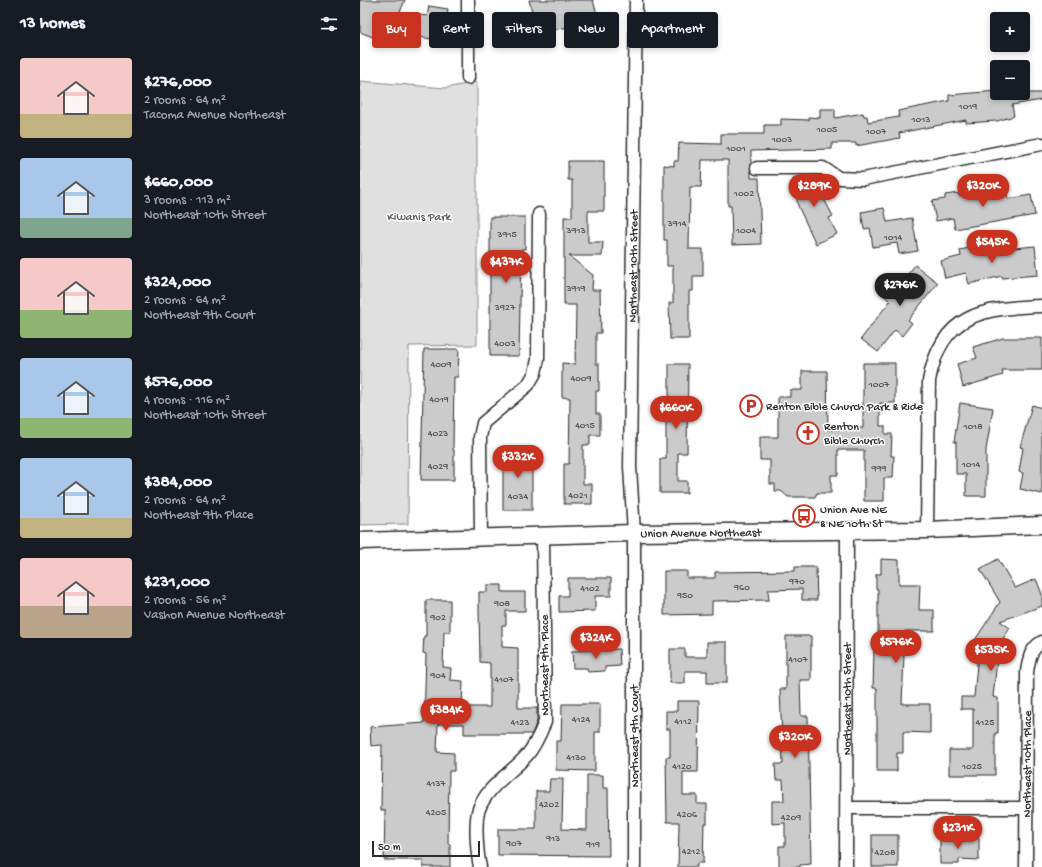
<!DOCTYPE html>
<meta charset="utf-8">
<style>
:root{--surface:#171b24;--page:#20242c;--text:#f1f3f6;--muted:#9ea1a6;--accent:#c8321e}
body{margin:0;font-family:"Gochi Hand",sans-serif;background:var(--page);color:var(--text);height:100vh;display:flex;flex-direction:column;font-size:15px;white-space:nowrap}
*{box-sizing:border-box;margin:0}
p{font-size:13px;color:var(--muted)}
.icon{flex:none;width:22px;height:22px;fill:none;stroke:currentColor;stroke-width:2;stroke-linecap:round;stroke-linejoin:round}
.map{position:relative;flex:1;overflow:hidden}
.sheet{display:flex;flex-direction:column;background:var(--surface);width:360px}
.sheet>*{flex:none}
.banner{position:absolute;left:12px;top:12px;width:380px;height:36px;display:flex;gap:8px}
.tools{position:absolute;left:630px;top:12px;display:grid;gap:8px}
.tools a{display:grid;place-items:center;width:40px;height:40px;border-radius:4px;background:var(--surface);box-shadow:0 2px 6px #0003;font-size:20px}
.scale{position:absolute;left:12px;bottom:10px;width:108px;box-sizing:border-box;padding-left:4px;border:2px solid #2b2b2b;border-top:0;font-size:11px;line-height:14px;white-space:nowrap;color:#2b2b2b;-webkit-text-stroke:3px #fff;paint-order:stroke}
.price{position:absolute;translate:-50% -34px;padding:0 9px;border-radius:14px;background:var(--accent);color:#fff;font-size:13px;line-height:26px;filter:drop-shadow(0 1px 2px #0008)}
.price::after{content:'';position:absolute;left:50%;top:24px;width:12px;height:9px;margin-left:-6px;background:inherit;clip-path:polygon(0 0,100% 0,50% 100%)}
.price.current{background:#222;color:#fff}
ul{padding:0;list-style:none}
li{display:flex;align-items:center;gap:12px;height:100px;padding:0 20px}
li span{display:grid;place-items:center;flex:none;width:112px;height:80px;border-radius:4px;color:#555}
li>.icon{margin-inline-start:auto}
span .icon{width:48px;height:48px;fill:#fffc;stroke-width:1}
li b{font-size:17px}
h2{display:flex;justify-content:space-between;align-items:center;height:48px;padding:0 20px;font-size:17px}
.pill{padding:0 14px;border-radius:4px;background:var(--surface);box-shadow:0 2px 6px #0003;font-size:14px;line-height:36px}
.pill.current{background:var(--accent);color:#fff}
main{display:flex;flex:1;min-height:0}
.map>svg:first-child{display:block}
</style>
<main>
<section class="sheet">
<h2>13 homes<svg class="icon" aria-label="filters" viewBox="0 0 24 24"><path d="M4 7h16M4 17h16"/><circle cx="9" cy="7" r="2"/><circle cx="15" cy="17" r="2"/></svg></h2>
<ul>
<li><span style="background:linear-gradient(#f6c9c9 70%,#c2b280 0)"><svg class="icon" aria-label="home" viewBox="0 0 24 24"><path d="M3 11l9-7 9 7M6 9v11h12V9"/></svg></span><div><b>$276,000</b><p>2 rooms · 64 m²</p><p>Tacoma Avenue Northeast</p></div></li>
<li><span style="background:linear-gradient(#a9c7e8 75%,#7fa58c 0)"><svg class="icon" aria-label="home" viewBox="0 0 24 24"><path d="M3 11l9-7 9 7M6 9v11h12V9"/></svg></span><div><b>$660,000</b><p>3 rooms · 113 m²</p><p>Northeast 10th Street</p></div></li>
<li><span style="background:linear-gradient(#f6c9c9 65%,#8fb573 0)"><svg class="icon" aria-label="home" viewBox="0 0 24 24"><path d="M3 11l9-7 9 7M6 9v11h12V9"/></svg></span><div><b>$324,000</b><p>2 rooms · 64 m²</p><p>Northeast 9th Court</p></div></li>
<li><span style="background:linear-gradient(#a9c7e8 75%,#8fb573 0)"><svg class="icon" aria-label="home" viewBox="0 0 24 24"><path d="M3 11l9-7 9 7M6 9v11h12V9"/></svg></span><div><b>$576,000</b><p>4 rooms · 116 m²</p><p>Northeast 10th Street</p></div></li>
<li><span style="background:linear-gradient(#a9c7e8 75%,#c2b280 0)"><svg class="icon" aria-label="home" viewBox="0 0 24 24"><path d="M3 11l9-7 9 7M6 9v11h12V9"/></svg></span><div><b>$384,000</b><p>2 rooms · 64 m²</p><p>Northeast 9th Place</p></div></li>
<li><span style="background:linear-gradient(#f6c9c9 60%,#b9a48a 0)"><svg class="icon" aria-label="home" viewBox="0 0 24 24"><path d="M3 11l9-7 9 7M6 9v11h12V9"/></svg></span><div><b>$231,000</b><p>2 rooms · 56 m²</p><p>Vashon Avenue Northeast</p></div></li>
</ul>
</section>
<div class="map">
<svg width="682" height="867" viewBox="0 0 682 867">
<rect width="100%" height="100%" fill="#fff"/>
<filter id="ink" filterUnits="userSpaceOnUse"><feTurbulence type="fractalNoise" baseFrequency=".025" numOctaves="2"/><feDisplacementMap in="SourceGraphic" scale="8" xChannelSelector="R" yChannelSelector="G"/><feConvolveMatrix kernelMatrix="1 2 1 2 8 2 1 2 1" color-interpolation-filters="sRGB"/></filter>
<g filter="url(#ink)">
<!-- green -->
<polygon fill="#e0e0e0" stroke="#868686" points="0,81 85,88 117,82 117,345 49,346 48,524 0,525"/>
<!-- building -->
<g fill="#cbcbcb" stroke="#2b2b2b">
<polygon points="0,0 45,0 40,12 67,16 69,6 88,9 83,41 42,34 41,36 32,32 28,43 0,32"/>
<polygon points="169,0 233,0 243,36 218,43 214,26 176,33 175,30 139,38 135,20 172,12"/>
<polygon points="637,91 637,93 682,93 682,100 652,105 654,116 637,121 606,123 606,120 539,133 540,138 496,146 496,143 472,143 472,149 391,151 391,178 399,178 401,244 372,245 371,206 368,206 368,160 342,160 341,187 330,187 329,249 343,249 343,276 333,276 333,291 329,291 329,339 310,339 309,303 313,303 313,266 307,266 307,240 304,240 304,165 314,166 314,161 318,161 319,143 361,144 361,134 404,134 404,125 421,125 421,119 449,120 449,117 460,118 460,109 475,109 475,118 503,113 504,116 507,116 508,122 539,117 538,111 589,101 589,95"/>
<polygon points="208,161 244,161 244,211 228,211 228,242 243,242 242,256 209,256 233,275 232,290 240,290 241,333 236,333 236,364 239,364 239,391 236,391 236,414 240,414 240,435 230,435 230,445 223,445 223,484 232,484 232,504 204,504 204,464 209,464 210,398 202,397 202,363 215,364 216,305 204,305 204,217 212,217 212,180 208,180"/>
<polygon points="454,176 460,176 464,199 473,216 469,218 477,234 456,244 438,206 433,179"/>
<polygon points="645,185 648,199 671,195 675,215 595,229 593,218 576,221 572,201 585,199 585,195 598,193 599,196 628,191 628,188"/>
<polygon points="524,208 527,222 552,218 558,251 539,254 537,243 513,247 510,228 504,229 501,212"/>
<polygon points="130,217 165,217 165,249 161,249 159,356 130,356"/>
<polygon points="622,245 623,251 675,246 678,275 642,278 642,276 609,284 606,273 585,278 581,261 601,256 600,250"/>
<polygon points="555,265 578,283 548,320 552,323 542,336 535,330 518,352 501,339 530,301 523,295 536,279 541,283"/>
<polygon points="643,338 682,338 682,370 642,370 643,375 603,387 597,364 617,358 613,347"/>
<polygon points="64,349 99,349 98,377 94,377 93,450 94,450 94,480 61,480"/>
<polygon points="503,363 535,363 535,403 520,403 520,426 525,426 525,434 532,434 531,456 534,456 533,478 524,478 524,501 504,501 504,450 478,450 478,475 471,475 471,493 457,493 455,497 428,497 421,491 415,491 415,484 410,484 410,460 400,460 400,437 418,437 418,397 430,397 430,390 442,390 442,371 467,371 468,430 503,428"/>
<polygon points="309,364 328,364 327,453 318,453 318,481 327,481 327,493 300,493 300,459 306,459 306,409 309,409"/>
<polygon points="600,403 633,408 626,450 626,496 606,496 606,474 596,474 596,442 594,442"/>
<polygon points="672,405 682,408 682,494 660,489 663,473 659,472 663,448 660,447"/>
<rect x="143" y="448" width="29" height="62"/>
<polygon points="521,559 539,560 539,584 560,584 559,610 574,610 574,631 545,631 542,704 570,704 570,733 543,732 543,753 537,753 537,771 517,771 517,688 513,688 514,650 518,650 518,589 516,589 516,574 521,574"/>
<polygon points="638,559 655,588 676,579 682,594 682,606 640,621 650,628 629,660 637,661 633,697 638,698 638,733 635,733 635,775 589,775 589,750 613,750 613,709 601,709 601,697 614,697 619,642 615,640 640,602 620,569"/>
<polygon points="435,567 456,567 457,600 442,600 442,589 408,590 409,600 352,601 352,614 304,615 304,571 327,571 327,578 355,578 355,572 435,571"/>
<polygon points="208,578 251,578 251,596 235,596 235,611 199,612 199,596 208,596"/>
<polygon points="127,585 142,585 142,592 165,592 165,611 146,611 146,625 142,625 142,647 158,648 158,708 177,708 177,721 172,734 104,734 104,724 78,724 77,752 94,753 94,771 89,771 88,844 90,844 90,867 63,867 63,860 24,860 25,810 21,810 22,745 11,746 10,727 64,723 66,654 63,653 64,636 66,636 66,600 90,600 90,632 84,632 83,667 91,668 90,680 103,681 102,707 130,707 130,663 120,662 119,611 119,592 127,592"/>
<polygon points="426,636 451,636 451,680 440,680 441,716 448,716 451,864 440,865 440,867 419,867 419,846 425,846 425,823 412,824 412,801 424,801 423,780 416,780 415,764 423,764 420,689 426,689"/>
<polygon points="347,642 367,642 367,683 347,683 347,671 325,671 325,683 310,683 310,649 325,649 325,657 347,657"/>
<polygon points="259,649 260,666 245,667 245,671 228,672 227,668 213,668 212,651"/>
<polygon points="317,701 339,701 338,772 323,772 323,795 337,795 337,804 347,804 347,823 344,823 343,863 337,863 337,867 318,867 319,822 307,822 306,757 310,757 310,729 306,729 306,711 317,711"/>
<polygon points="202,704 240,704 240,732 235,732 235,771 196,770 196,741 201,741"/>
<polygon points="227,775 243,775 243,788 248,788 249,856 138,855 138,829 176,829 176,791 189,791 190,779 203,779 202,829 227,830"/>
<rect x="512" y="835" width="26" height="32"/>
<polygon points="580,837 619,838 619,860 599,859 599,864 580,864"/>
</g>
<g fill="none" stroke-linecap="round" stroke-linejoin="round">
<!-- minor casing -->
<g stroke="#2b2b2b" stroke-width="15">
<g id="minor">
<polyline points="108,0 108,78"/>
<polyline points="397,168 463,168 479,178 503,179 682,144"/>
<path d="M567,530L569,381C581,313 623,308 682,306"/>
<polyline points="121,538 120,437 123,423 168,385 175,373 178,359 179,214"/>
<polyline points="487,808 665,808"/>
<path d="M120,867C117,853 115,826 118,812C125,787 152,773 168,754C176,744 180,734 185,722L183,536"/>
<path id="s1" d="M274,867V533L270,467L276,0"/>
<path id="s2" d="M486,867L487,531"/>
<path id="s3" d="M666,867L667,672C669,659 670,649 682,642"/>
</g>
</g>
<!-- tertiary casing -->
<g stroke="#2b2b2b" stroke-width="19">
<g id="tertiary">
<path id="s4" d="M0,541L274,533L567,530L682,525"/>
</g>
</g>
<!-- minor -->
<use href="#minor" stroke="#fff" stroke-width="12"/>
<!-- tertiary -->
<use href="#tertiary" stroke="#fff" stroke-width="16"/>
</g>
</g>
<!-- icons -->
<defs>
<g id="parking-ring" transform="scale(1.15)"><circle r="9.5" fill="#fff" stroke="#c8321e" stroke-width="1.5"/><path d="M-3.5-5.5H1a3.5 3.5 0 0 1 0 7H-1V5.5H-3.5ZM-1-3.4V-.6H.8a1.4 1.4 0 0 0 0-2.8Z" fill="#c8321e"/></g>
<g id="church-ring" transform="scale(1.15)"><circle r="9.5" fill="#fff" stroke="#c8321e" stroke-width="1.5"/><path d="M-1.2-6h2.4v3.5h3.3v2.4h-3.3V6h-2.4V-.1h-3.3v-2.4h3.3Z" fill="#c8321e"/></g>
<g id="bus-ring" transform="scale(1.15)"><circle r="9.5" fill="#fff" stroke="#c8321e" stroke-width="1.5"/><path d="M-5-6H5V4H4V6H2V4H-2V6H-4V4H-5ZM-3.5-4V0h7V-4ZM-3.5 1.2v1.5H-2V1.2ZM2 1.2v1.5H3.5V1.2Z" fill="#c8321e"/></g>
</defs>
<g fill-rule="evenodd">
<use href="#parking-ring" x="391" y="406"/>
<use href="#church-ring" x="448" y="433"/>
<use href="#bus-ring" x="444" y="516"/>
</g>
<g text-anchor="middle" stroke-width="3" stroke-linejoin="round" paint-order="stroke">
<!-- number labels -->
<g font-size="10" fill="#535353">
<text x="608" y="109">1019</text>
<text x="561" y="122">1013</text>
<text x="467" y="132">1005</text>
<text x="516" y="134">1007</text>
<text x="422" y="142">1003</text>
<text x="376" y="151">1001</text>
<text x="384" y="196">1002</text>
<text x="317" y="226">3914</text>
<text x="216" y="233">3913</text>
<text x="386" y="233">1004</text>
<text x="147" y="237">3915</text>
<text x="533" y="240">1014</text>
<text x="216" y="291">3919</text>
<text x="145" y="310">3927</text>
<text x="145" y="346">4003</text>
<text x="81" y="367">4009</text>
<text x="221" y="381">4009</text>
<text x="519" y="387">1007</text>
<text x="79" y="402">4019</text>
<text x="225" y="428">4015</text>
<text x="613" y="429">1018</text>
<text x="78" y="436">4023</text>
<text x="611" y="467">1014</text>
<text x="78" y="469">4029</text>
<text x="519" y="471">999</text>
<text x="218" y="498">4021</text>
<text x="158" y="499">4034</text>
<text x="437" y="584">970</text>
<text x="382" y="590">960</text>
<text x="230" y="591">4102</text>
<text x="325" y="598">950</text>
<text x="142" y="606">908</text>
<text x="78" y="620">902</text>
<text x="438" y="662">4107</text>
<text x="78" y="678">904</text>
<text x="144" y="682">4107</text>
<text x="221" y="722">4124</text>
<text x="323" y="724">4112</text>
<text x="160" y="725">4123</text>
<text x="625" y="725">4125</text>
<text x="216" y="760">4130</text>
<text x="322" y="769">4120</text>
<text x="612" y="769">1025</text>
<text x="76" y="786">4137</text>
<text x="189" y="807">4202</text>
<text x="76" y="815">4205</text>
<text x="327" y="817">4206</text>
<text x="431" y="820">4209</text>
<text x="193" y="841">913</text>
<text x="154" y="846">907</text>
<text x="233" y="847">919</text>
<text x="331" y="854">4212</text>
<text x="525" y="855">4208</text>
</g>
<!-- park labels -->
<g font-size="12" fill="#585858" stroke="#fff">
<text x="59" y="220">Kiwanis Park</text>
</g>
<!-- street labels -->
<g font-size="12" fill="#2b2b2b" stroke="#fff">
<text dy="4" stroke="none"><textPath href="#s1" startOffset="601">Northeast 10th Street</textPath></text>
<text dy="4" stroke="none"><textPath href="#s4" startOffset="341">Union Avenue Northeast</textPath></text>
<text transform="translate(184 665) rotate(-90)" y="4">Northeast 9th Place</text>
<text dy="4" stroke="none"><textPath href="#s2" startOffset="168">Northeast 10th Street</textPath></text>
<text transform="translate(274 736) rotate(-90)" y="4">Northeast 9th Court</text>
<text dy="4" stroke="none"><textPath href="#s3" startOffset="103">Northeast 10th Place</textPath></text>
</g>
<!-- poi labels -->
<g font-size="12" fill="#2b2b2b" stroke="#fff" text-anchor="start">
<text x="406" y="410">Renton Bible Church Park &amp; Ride</text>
<text x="464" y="430">Renton<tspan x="464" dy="14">Bible Church</tspan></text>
<text x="460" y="513">Union Ave NE<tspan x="460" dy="14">&amp; NE 10th St</tspan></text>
</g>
</g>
</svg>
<div class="tools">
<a>+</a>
<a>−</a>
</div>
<div class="scale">50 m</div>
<b class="price" style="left:454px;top:208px">$289K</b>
<b class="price" style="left:623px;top:208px">$320K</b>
<b class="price" style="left:632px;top:264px">$545K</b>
<b class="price" style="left:146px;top:284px">$437K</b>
<b class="price current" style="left:540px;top:307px">$276K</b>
<b class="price" style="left:316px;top:430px">$660K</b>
<b class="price" style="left:158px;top:479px">$332K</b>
<b class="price" style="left:236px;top:660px">$324K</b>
<b class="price" style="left:536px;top:664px">$576K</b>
<b class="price" style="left:631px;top:672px">$535K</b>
<b class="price" style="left:86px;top:732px">$384K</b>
<b class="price" style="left:435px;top:759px">$320K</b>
<b class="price" style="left:598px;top:850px">$231K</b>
<div class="banner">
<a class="pill current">Buy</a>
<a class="pill">Rent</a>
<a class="pill">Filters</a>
<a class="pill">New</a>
<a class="pill">Apartment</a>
</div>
</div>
</main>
